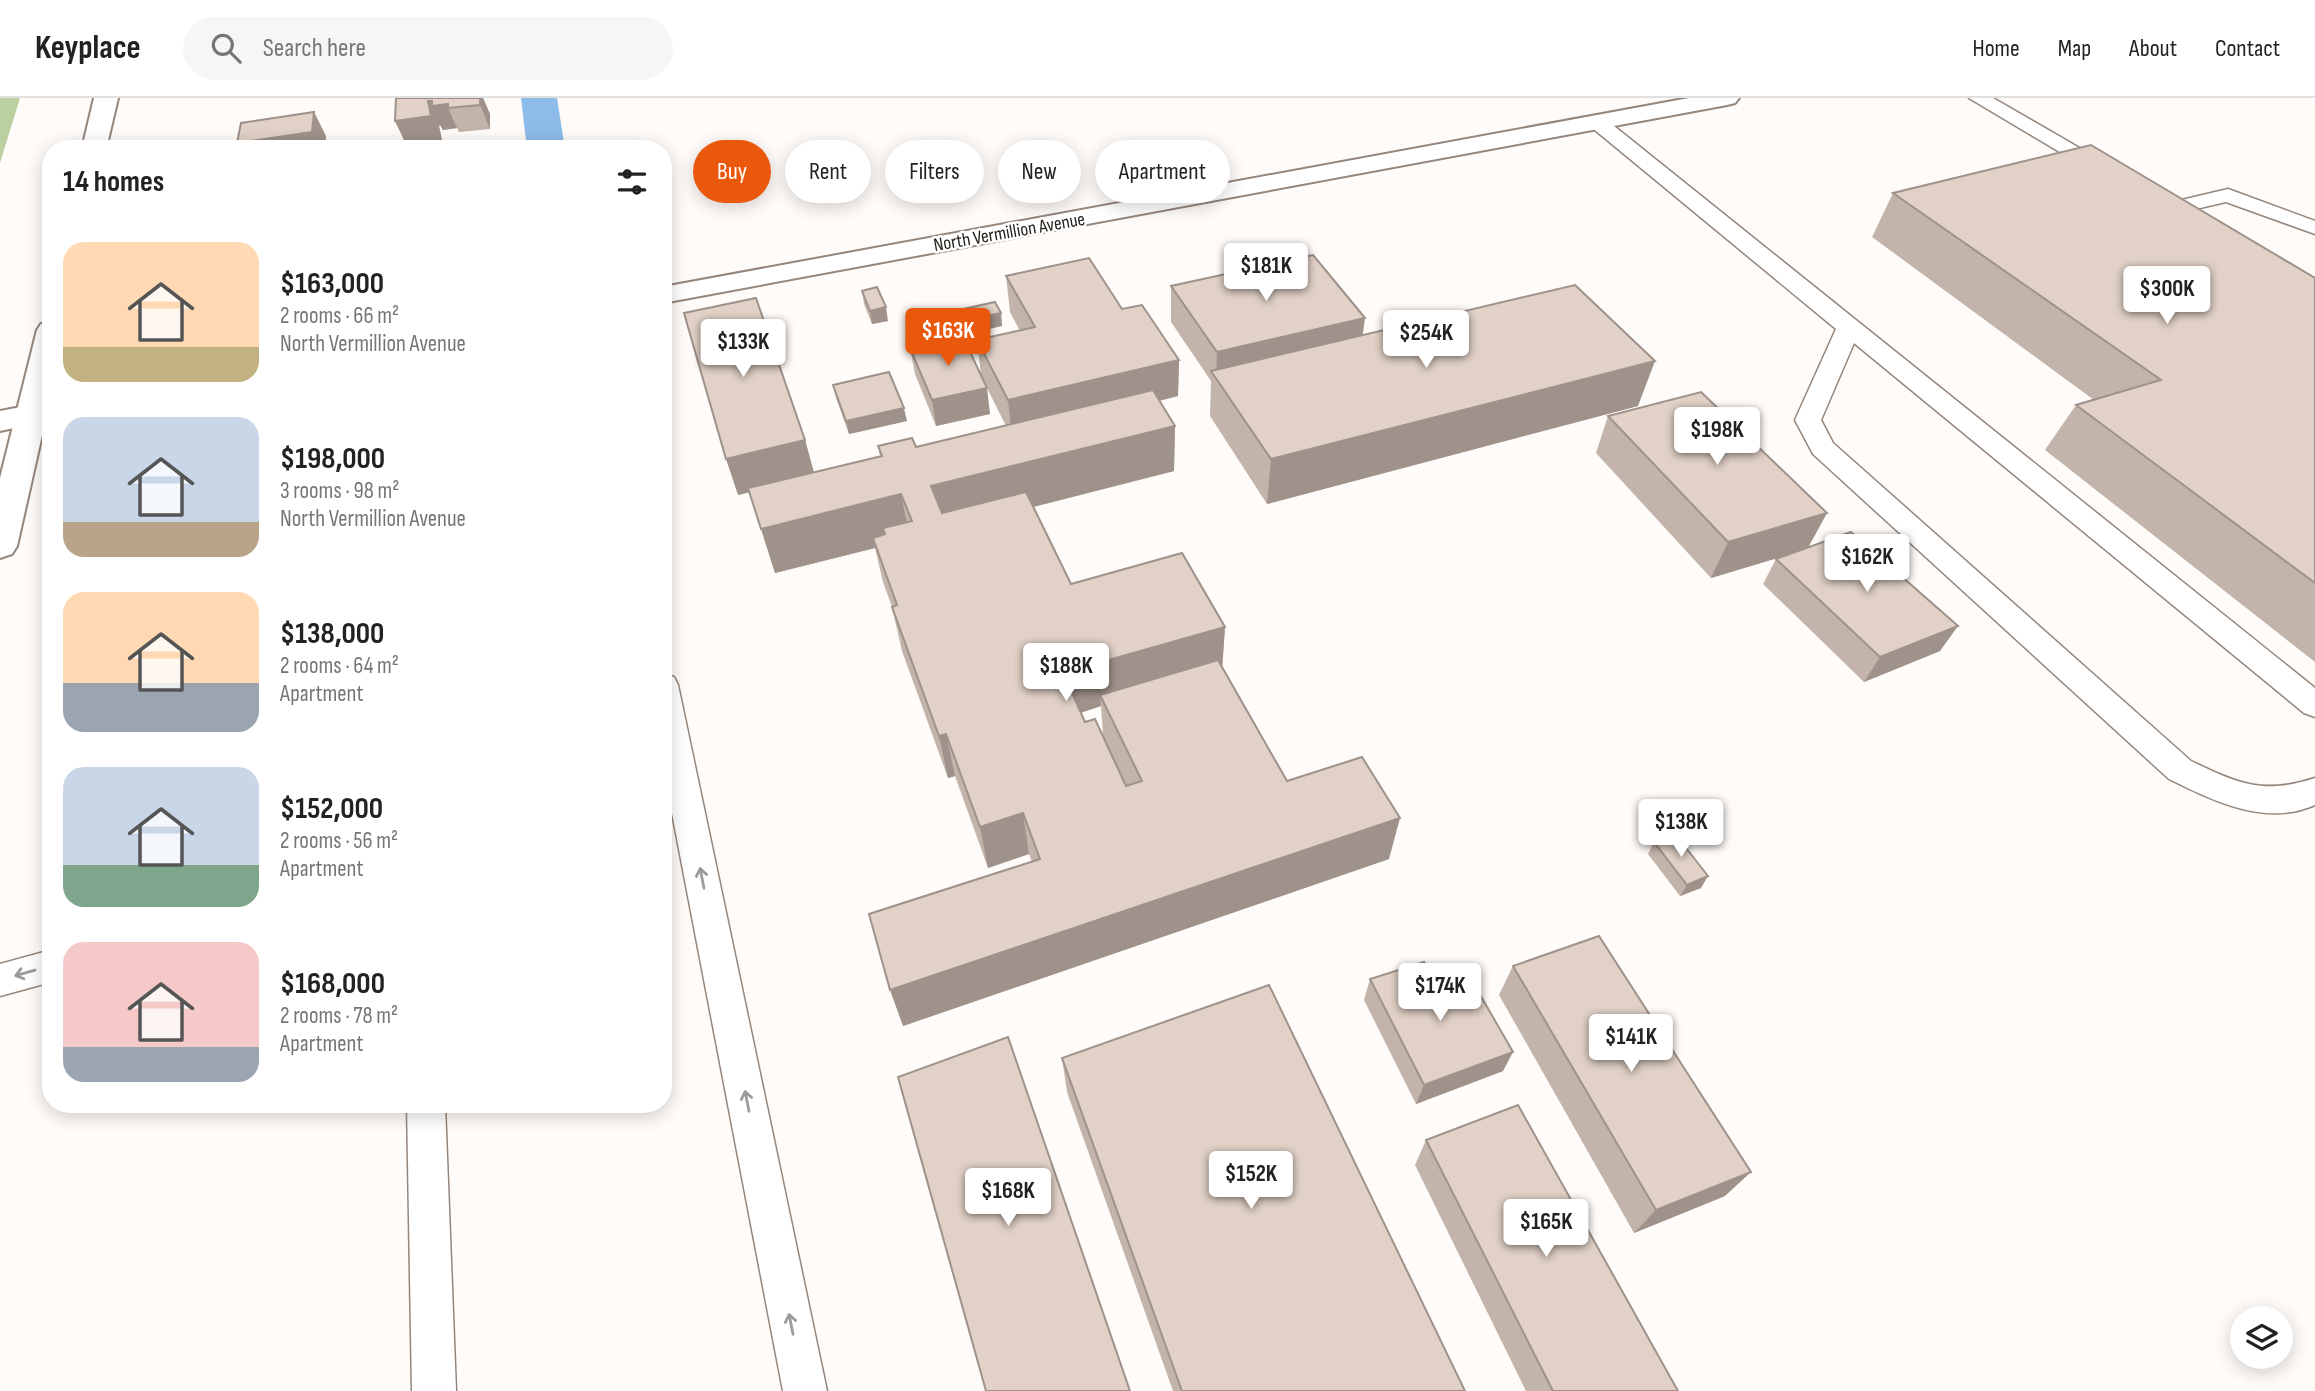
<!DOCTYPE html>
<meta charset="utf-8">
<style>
:root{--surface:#fff;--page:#f6f6f6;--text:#222;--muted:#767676;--line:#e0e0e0;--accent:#ea580c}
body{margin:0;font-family:"Sofia Sans Condensed",sans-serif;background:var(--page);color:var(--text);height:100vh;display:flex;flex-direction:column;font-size:26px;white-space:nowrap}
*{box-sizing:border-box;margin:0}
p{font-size:23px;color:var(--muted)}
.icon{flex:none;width:38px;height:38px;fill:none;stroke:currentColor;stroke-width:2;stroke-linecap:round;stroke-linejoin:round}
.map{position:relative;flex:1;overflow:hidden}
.drawer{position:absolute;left:42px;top:42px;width:630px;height:973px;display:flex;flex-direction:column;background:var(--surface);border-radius:28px;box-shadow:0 4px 18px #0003}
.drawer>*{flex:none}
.guide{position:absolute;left:693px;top:42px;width:665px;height:63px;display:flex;gap:14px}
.fabs{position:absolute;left:2230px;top:1208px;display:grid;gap:14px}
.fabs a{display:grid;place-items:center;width:63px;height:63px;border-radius:50%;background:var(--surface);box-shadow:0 4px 18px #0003;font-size:35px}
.price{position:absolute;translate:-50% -60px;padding:0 16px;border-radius:7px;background:#fff;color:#222;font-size:23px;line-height:46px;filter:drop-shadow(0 2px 4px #0008)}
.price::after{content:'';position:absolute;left:50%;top:42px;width:21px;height:16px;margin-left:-10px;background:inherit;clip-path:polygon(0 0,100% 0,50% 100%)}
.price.on{background:var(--accent);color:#fff}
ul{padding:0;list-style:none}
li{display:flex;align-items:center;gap:21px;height:175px;padding:0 21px}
li span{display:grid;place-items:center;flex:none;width:196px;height:140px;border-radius:21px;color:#555}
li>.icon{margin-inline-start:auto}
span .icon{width:84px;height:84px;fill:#fffc;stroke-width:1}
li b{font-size:30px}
h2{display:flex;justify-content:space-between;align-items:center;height:84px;padding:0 21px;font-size:30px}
.pill{padding:0 24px;border-radius:32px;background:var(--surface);box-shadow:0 4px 18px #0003;font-size:24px;line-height:63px}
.pill.on{background:var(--accent);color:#fff}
header{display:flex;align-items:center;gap:42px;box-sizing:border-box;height:98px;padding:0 35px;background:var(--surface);border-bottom:2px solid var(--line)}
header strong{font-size:33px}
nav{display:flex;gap:38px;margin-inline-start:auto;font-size:24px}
.search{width:490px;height:63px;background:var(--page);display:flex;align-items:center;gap:18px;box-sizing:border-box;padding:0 24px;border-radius:38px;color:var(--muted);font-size:26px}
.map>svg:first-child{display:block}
</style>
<header>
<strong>Keyplace</strong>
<div class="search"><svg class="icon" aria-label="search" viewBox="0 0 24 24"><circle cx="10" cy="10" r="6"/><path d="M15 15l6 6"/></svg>Search here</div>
<nav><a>Home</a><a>Map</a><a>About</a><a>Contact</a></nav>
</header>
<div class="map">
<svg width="2315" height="1293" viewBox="0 0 2315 1293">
<rect width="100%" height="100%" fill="#fefbf9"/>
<!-- green -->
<polygon fill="#bad0a1" points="0,0 20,0 0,65"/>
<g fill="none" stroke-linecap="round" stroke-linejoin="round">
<!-- canal -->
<polygon fill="#8ebcea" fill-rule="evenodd" points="521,0 557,0 565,51 527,51"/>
<!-- service casing -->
<g stroke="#95867c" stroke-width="3">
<g id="service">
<polygon points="1969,0 1993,0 2114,70 2117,74 2114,78 2100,78"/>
<path d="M1597,18L1604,20L2315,590V619L2304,615L1854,245L1821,322L1833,345L2191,663C2239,686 2263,697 2315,680V707C2265,729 2214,703 2169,681L1813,356L1795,322L1836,231L1590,28L1587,24L1590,20Z"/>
<polygon points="2228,91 2315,123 2315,136 2226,104 2170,117 2163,115 2142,100 2145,96 2159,96 2173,104"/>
<polygon points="663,576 674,579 678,587 827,1293 783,1293 663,668"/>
<polygon points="51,852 51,884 0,898 0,866"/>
<polygon points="407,1006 445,1006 456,1293 412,1293"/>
</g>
</g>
<!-- minor casing -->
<g stroke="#95867c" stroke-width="4">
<polygon id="minor" points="31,307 42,310 46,317 42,324 0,333 0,313"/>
</g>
<!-- tertiary casing -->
<g stroke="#95867c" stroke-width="4">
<polygon id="tertiary" points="1689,0 1739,0 1735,5 1727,7 663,205 663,189"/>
</g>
<!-- primary casing -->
<g stroke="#95867c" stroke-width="4">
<g id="primary">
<polygon points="94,0 118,0 106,51 82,51"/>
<polygon points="51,223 51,297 17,448 12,456 0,460 0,380 37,232 41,226"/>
</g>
</g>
<!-- service -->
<use href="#service" fill="#fff" fill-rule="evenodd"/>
<!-- minor -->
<use href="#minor" fill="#fff" fill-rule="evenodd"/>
<!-- tertiary -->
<use href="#tertiary" fill="#fff" fill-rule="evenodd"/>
<!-- primary -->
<use href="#primary" fill="#fff" fill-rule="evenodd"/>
</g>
<!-- wall -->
<g fill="#c2b4aa" fill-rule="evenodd">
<polygon points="396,0 483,0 490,16 490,31 459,34 457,30 443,32 440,27 439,28 442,42 407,48 395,23"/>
<polygon points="1893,95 2315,180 2315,564 2045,352 2076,307 2094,302 1872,139"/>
<path d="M1006,178L1122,211L1179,262L1178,298L1159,303L1175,328L1174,373L1033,409L1071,486L1225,529L1222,569L1287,683L1389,761L903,928L1032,764L1029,756L988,770L955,678L948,680L902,553L892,509L883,484L875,450L775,475L750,394L738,397L805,342L814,374L880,358L878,348L916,349L1006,328L983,282L990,316L936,328L915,276L910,250L981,278L977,242L1020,233L1010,214ZM1101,608L1103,637L1085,624L1081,615Z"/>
<polygon points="1171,188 1362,237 1638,308 1267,406 1210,318 1211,283 1171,224"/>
<polygon points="862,193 888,223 872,226 864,206"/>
<polygon points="959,212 1001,215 1002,228 966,236 961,225"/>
<polygon points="833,287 907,323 849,336 836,300"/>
<polygon points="1608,318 1827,415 1808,450 1940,553 1864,584 1763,486 1776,461 1784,458 1711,480 1596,355"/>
<polygon points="1654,744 1701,790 1680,798 1648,756"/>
<polygon points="1513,868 1725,1098 1634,1135 1499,897"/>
<polygon points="1370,881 1440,892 1503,973 1416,1006 1364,902"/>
<polygon points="1062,960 1465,1293 1173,1293 1067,994"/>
<polygon points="1426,1042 1678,1293 1526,1293 1415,1067"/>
</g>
<!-- shaded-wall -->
<g fill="#9e928b">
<polygon points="425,0 448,6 448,10 457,30 443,32 440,27 439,28 442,42 407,48 395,23"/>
<polygon points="480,0 483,0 490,16 490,31 480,7"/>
<polygon points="314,14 326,38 325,51 241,51 237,45"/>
<polygon points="886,209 888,223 872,226 870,213"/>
<polygon points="1001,215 1002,228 966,236 964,223"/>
<polygon points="1365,220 1360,256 1216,280 1217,254"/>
<polygon points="1179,262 1178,298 1012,339 1008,302"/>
<polygon points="1655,263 1638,308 1267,406 1271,361"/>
<polygon points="987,290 990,316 936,328 932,302"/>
<polygon points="904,310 907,323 849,336 846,323"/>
<polygon points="1175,328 1174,373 939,433 931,388"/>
<polygon points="805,342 815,379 738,397 726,361"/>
<polygon points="901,396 910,441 883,430 887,447 873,440 875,450 775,475 761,431"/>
<polygon points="1827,415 1807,451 1711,480 1728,444"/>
<polygon points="1958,528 1940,553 1864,584 1880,559"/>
<polygon points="1225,529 1222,573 1100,597 1101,608 1067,619 1063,575"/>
<polygon points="946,636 955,678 948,680 939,638"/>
<polygon points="1023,715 1029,756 988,770 980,729"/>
<polygon points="1400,720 1389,761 903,928 890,892"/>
<polygon points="1708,778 1701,790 1680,798 1687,787"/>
<polygon points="1513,954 1503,973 1416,1006 1424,987"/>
<polygon points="1751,1074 1725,1098 1634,1135 1656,1112"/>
</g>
<!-- building -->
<g fill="#e1d1c6" stroke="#9e928b" stroke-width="2">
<polygon points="396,0 480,0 480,7 448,10 448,6 432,8 432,3 428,3 431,18 395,23"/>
<polygon points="314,14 312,34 237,45 241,25"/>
<polygon points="2091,47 2315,180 2315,485 2076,307 2161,282 1893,95"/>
<polygon points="1313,157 1365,220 1217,254 1171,188"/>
<polygon points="1089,160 1122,211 1142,207 1179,262 1008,302 977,242 1035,229 1006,178"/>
<polygon points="1575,187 1655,263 1271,361 1211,273"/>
<polygon points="877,189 886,209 870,213 862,193"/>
<polygon points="756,200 805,342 726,361 684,215"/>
<polygon points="995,204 1001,215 964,223 959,212"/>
<polygon points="963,239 987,290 932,302 910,250"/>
<polygon points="889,274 904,310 846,323 833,287"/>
<polygon points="1153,292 1175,328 931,388 942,415 1026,394 1071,486 1182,455 1225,529 1063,575 1085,624 1095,621 1126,688 1142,683 1100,597 1218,562 1287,683 1362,659 1400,720 890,892 869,816 1040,761 1023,715 980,729 946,636 939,638 892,509 897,507 873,440 885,436 883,430 912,423 901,396 761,431 748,390 882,358 878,348 912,340 916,349"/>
<polygon points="1701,294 1827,415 1728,444 1608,318"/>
<polygon points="1851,434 1958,528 1880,559 1776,461"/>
<polygon points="1675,736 1708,778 1687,787 1654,744"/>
<polygon points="1599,838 1751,1074 1656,1112 1513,868"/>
<polygon points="1424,864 1440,892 1471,881 1513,954 1424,987 1370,881"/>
<polygon points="1269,887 1465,1293 1182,1293 1062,960"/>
<polygon points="1008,939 1130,1293 986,1293 898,979"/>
<polygon points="1518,1007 1678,1293 1553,1293 1426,1042"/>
</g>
<!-- one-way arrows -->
<defs><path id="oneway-shaft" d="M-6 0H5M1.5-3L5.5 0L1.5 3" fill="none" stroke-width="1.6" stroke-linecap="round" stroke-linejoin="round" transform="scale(1.75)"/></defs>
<g stroke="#9d9b99">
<use href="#oneway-shaft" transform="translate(702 780) rotate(-101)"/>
<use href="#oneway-shaft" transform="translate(25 875) rotate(164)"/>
<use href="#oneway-shaft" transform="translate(747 1003) rotate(-101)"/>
<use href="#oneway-shaft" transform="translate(791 1226) rotate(-101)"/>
</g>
<g text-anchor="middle" stroke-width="5" stroke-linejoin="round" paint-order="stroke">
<!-- far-street labels -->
<g font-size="19" fill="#26211c" stroke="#fff">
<text transform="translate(1009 133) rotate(-10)" y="7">North Vermillion Avenue</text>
</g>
</g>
</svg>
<div class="fabs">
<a><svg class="icon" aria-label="layers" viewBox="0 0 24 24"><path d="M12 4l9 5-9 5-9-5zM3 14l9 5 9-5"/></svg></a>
</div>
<b class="price" style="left:1266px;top:205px">$181K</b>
<b class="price" style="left:2167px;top:228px">$300K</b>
<b class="price on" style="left:948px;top:270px">$163K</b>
<b class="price" style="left:1426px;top:272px">$254K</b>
<b class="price" style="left:743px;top:281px">$133K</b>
<b class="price" style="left:1717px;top:369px">$198K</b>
<b class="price" style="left:1867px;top:496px">$162K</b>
<b class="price" style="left:1066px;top:605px">$188K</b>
<b class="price" style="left:1681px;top:761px">$138K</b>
<b class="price" style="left:1440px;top:925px">$174K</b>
<b class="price" style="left:1631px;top:976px">$141K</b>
<b class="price" style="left:1251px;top:1113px">$152K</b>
<b class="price" style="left:1008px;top:1130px">$168K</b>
<b class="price" style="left:1546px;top:1161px">$165K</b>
<div class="guide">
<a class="pill on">Buy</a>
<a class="pill">Rent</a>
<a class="pill">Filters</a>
<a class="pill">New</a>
<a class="pill">Apartment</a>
</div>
<section class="drawer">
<h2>14 homes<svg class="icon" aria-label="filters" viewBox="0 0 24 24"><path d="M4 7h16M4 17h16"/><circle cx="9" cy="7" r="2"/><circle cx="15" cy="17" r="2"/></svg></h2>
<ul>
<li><span style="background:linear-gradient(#ffd9b3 75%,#c2b280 0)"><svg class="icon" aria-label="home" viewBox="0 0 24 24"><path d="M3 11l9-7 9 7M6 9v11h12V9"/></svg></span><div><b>$163,000</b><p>2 rooms · 66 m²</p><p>North Vermillion Avenue</p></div></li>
<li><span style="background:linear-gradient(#c9d6e8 75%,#b9a48a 0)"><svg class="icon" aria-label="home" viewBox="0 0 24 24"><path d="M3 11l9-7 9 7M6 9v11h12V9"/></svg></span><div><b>$198,000</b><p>3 rooms · 98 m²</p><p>North Vermillion Avenue</p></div></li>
<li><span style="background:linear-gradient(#ffd9b3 65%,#9aa5b1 0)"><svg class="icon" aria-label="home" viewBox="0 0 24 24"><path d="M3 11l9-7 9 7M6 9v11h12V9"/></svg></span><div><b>$138,000</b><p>2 rooms · 64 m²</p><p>Apartment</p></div></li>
<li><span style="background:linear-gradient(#c9d6e8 70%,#7fa58c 0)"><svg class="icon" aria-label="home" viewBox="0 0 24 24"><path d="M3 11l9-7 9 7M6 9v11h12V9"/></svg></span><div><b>$152,000</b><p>2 rooms · 56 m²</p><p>Apartment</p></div></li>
<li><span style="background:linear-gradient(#f6c9c9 75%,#9aa5b1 0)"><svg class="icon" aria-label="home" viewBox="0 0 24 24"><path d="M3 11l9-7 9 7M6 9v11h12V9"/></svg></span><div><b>$168,000</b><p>2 rooms · 78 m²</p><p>Apartment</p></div></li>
</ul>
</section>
</div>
